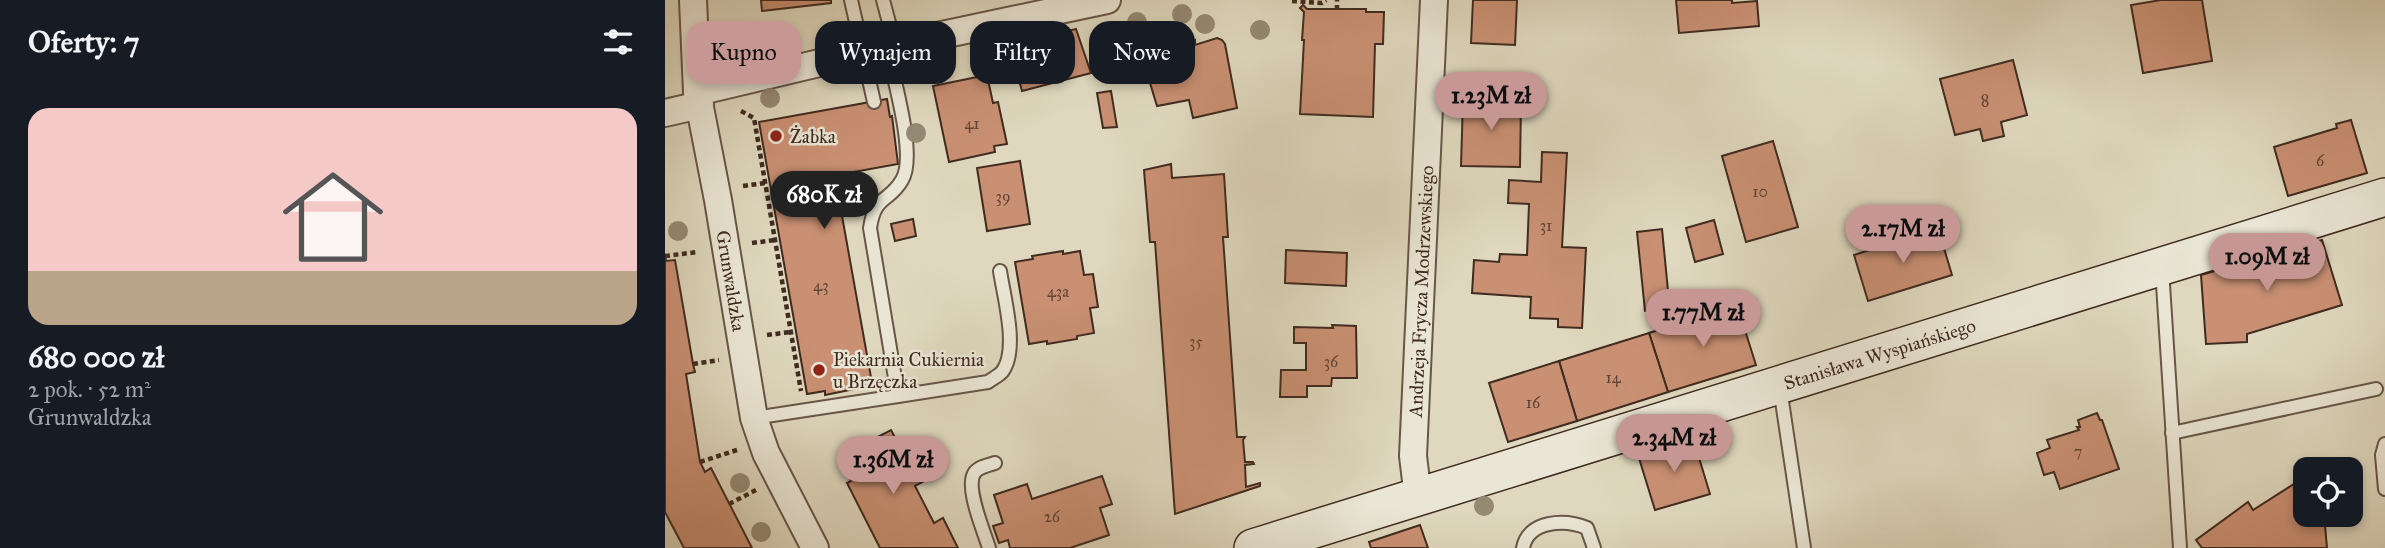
<!DOCTYPE html>
<html lang="pl">
<meta charset="utf-8">
<style>
:root{--surface:#171b24;--page:#20242c;--text:#f1f3f6;--muted:#9ea1a6;--accent:#c59692}
body{margin:0;font-family:"IM FELL Great Primer",serif;background:var(--page);color:var(--text);height:100vh;display:flex;flex-direction:column;font-size:26px;white-space:nowrap}
*{box-sizing:border-box;margin:0}
p{font-size:23px;color:var(--muted)}
.icon{flex:none;width:38px;height:38px;fill:none;stroke:currentColor;stroke-width:2;stroke-linecap:round;stroke-linejoin:round}
.map{position:relative;flex:1;overflow:hidden}
.side{display:flex;flex-direction:column;background:var(--surface);width:665px}
.side>*{flex:none}
.top-card{position:absolute;left:21px;top:21px;width:665px;height:63px;display:flex;gap:14px}
.tools{position:absolute;left:1628px;top:457px;display:grid;gap:14px}
.tools a{display:grid;place-items:center;width:70px;height:70px;border-radius:14px;background:var(--surface);box-shadow:0 4px 10px #0003;font-size:35px}
.price{position:absolute;translate:-50% -60px;padding:0 16px;border-radius:24px;background:var(--accent);color:#111;font-size:23px;line-height:46px;filter:drop-shadow(0 2px 4px #0008)}
.price::after{content:'';position:absolute;left:50%;top:42px;width:21px;height:16px;margin-left:-10px;background:inherit;clip-path:polygon(0 0,100% 0,50% 100%)}
.price.active{background:#222;color:#fff}
ul{padding:0;list-style:none}
li{display:grid;align-content:center;gap:14px;height:371px;padding:0 28px}
li span{display:grid;place-items:center;height:217px;border-radius:21px;color:#555}
li>.icon{margin-inline-start:auto}
span .icon{width:126px;height:126px;fill:#fffc;stroke-width:1}
li b{font-size:30px}
h2{display:flex;justify-content:space-between;align-items:center;height:84px;padding:0 28px;font-size:30px}
.pill{padding:0 24px;border-radius:21px;background:var(--surface);box-shadow:0 4px 10px #0003;font-size:24px;line-height:63px}
.pill.active{background:var(--accent);color:#111}
main{display:flex;flex:1;min-height:0}
.map>svg:first-child{display:block}
</style>
<main>
<section class="side">
<h2>Oferty: 7<svg class="icon" aria-label="filters" viewBox="0 0 24 24"><path d="M4 7h16M4 17h16"/><circle cx="9" cy="7" r="2"/><circle cx="15" cy="17" r="2"/></svg></h2>
<ul>
<li><span style="background:linear-gradient(#f6c9c9 75%,#b9a48a 0)"><svg class="icon" aria-label="home" viewBox="0 0 24 24"><path d="M3 11l9-7 9 7M6 9v11h12V9"/></svg></span><div><b>680 000 zł</b><p>2 pok. · 52 m²</p><p>Grunwaldzka</p></div></li>
</ul>
</section>
<div class="map">
<svg width="1720" height="548" viewBox="0 0 1720 548">
<rect width="100%" height="100%" fill="#dfd8be"/>
<filter id="stains"><feTurbulence type="fractalNoise" baseFrequency=".00286" numOctaves="4"/><feColorMatrix values="0 0 0 0 .2 0 0 0 0 .09 0 0 0 0 .02 0 0 0 .5 -.17"/></filter>
<radialGradient id="worn" r=".72"><stop offset=".6" stop-color="#630" stop-opacity="0"/><stop offset="1" stop-color="#630" stop-opacity=".3"/></radialGradient>
<!-- building -->
<g fill="#c99073" stroke="#402b20" stroke-width="2">
<polygon points="96,0 166,0 166,3 97,11"/>
<polygon points="808,0 852,0 850,45 806,43"/>
<polygon points="1011,0 1067,0 1067,3 1092,1 1094,26 1014,33"/>
<polygon points="1496,0 1537,0 1547,61 1478,73 1466,5"/>
<polygon points="638,5 642,9 701,9 701,12 719,12 718,44 710,44 708,117 635,114 639,40 637,40 639,12 635,8"/>
<polygon points="411,29 426,73 357,91 345,46"/>
<polygon points="552,38 557,40 560,44 572,108 528,118 524,100 492,106 482,73 484,72 481,56 500,51 499,46 530,40 530,45"/>
<polygon points="1348,60 1362,115 1336,122 1339,136 1318,141 1315,129 1290,135 1275,79"/>
<polygon points="322,75 328,103 333,102 342,144 329,146 330,152 284,162 268,86"/>
<polygon points="808,90 834,91 834,103 856,103 855,167 796,166 798,100 808,100"/>
<polygon points="446,91 452,127 438,128 432,93"/>
<polygon points="222,99 225,117 227,116 233,164 183,173 185,186 172,188 207,383 190,387 190,389 160,395 160,391 142,394 94,122"/>
<polygon points="1686,120 1702,173 1623,196 1609,147 1672,128 1671,124"/>
<polygon points="1108,141 1133,227 1081,242 1057,156"/>
<polygon points="877,152 902,153 897,247 921,248 917,328 893,327 893,319 865,318 866,297 807,293 809,260 834,262 835,254 862,255 864,204 843,203 844,180 876,182"/>
<polygon points="355,161 365,224 322,231 312,168"/>
<polygon points="506,164 507,178 559,174 563,237 558,237 572,437 580,437 578,440 580,462 588,462 589,464 580,465 581,487 595,483 595,486 510,514 490,242 485,242 479,170"/>
<polygon points="248,219 251,236 230,241 226,224"/>
<polygon points="1049,220 1058,254 1030,262 1021,228"/>
<polygon points="1273,228 1287,275 1203,301 1189,255"/>
<polygon points="997,229 1004,301 996,301 997,309 980,311 972,232"/>
<polygon points="1657,240 1677,305 1582,334 1582,342 1541,344 1536,275"/>
<polygon points="621,250 682,253 681,286 620,283"/>
<polygon points="398,251 398,254 415,251 419,275 428,274 433,307 425,308 429,333 412,336 412,339 382,344 382,341 364,344 350,262 368,259 367,256"/>
<polygon points="0,254 1,261 10,260 28,364 30,372 21,374 35,462 40,472 46,468 87,548 19,548 0,512"/>
<polygon points="1072,305 1091,365 1003,392 984,333"/>
<polygon points="667,325 691,326 692,378 667,378 666,386 642,386 642,397 615,397 616,370 641,370 641,343 629,343 629,327 668,328"/>
<polygon points="984,333 1003,392 912,421 894,361"/>
<polygon points="894,361 912,421 843,442 824,383"/>
<polygon points="1432,413 1435,420 1437,420 1454,469 1395,489 1389,472 1379,475 1372,453 1385,448 1382,440 1414,430 1412,427 1415,427 1413,420"/>
<polygon points="226,430 236,449 241,446 259,481 250,486 269,523 278,518 293,548 215,548 182,483 186,481 174,457"/>
<polygon points="1028,438 1045,494 990,510 973,455"/>
<polygon points="437,476 447,504 435,508 444,535 405,548 345,548 343,540 334,543 328,526 338,523 329,495 362,484 367,499"/>
<polygon points="1640,477 1640,514 1659,514 1662,548 1537,548 1531,540 1583,502 1588,510"/>
<polygon points="755,525 763,548 706,548 704,542"/>
</g>
<g fill="none" stroke-linecap="round" stroke-linejoin="round">
<!-- lane casing -->
<g stroke="#685648" stroke-width="16">
<g id="lane">
<polyline points="186,0 209,102"/>
<polyline points="218,0 230,45"/>
<polyline points="1497,269 1515,548"/>
<polyline points="1115,388 1139,548"/>
<path d="M233,396L323,382C327,379 333,376 337,372C354,350 339,298 335,271"/>
<path d="M89,418L233,396L205,228C210,194 224,203 237,180C252,156 228,77 222,47"/>
<polyline points="1507,433 1711,389"/>
<polyline points="1720,444 1717,455 1720,489"/>
<path d="M324,548C319,531 299,486 310,472C314,467 323,465 330,463"/>
<path d="M858,548C863,520 900,519 922,528L929,548"/>
</g>
</g>
<!-- street casing -->
<g stroke="#685648" stroke-width="30">
<g id="street">
<path id="s1" d="M28,0L32,92L53,200L89,418L101,453L150,548"/>
<polyline points="32,92 230,45 442,0"/>
<polyline points="0,113 35,105"/>
<path id="s2" d="M753,497L748,456L769,0"/>
</g>
</g>
<!-- secondary casing -->
<g stroke="#402b20" stroke-width="40">
<g id="secondary">
<path id="s3" d="M588,548L1720,197"/>
</g>
</g>
<!-- path -->
<g stroke="#402b20" stroke-width="4.5" stroke-dasharray="5 3.5" stroke-linecap="butt">
<polyline points="627,1 657,3 661,0"/>
<polyline points="672,10 672,0"/>
<polyline points="76,111 89,118 136,391"/>
<polyline points="78,186 100,183"/>
<polyline points="87,243 110,240"/>
<polyline points="0,256 33,252"/>
<polyline points="102,335 125,332"/>
<polyline points="28,364 54,360"/>
<polyline points="35,462 72,450"/>
<polyline points="64,504 91,490"/>
</g>
<!-- lane -->
<use href="#lane" stroke="#eae6d5" stroke-width="12"/>
<!-- street -->
<use href="#street" stroke="#eae6d5" stroke-width="26"/>
<!-- secondary -->
<use href="#secondary" stroke="#eae6d5" stroke-width="37"/>
</g>
<!-- trees -->
<g fill="#958973">
<circle cx="517" cy="14" r="10"/>
<circle cx="472" cy="22" r="10"/>
<circle cx="540" cy="24" r="10"/>
<circle cx="595" cy="30" r="10"/>
<circle cx="470" cy="48" r="10"/>
<circle cx="105" cy="98" r="10"/>
<circle cx="251" cy="133" r="10"/>
<circle cx="13" cy="231" r="10"/>
<circle cx="75" cy="483" r="10"/>
<circle cx="819" cy="506" r="10"/>
<circle cx="96" cy="532" r="10"/>
</g>
<!-- markers -->
<g fill="#8f2418" stroke="#eae6d5" stroke-width="2.5">
<circle cx="111" cy="136" r="7"/>
<circle cx="154" cy="370" r="7"/>
</g>
<g text-anchor="middle" stroke-width="5" stroke-linejoin="round" paint-order="stroke">
<!-- number labels -->
<g font-size="16" fill="#624435">
<text x="1320" y="106">8</text>
<text x="307" y="129">41</text>
<text x="1655" y="166">6</text>
<text x="1095" y="197">10</text>
<text x="338" y="202">39</text>
<text x="881" y="231">31</text>
<text x="156" y="291">43</text>
<text x="393" y="297">43a</text>
<text x="531" y="347">35</text>
<text x="666" y="367">36</text>
<text x="948" y="383">14</text>
<text x="868" y="408">16</text>
<text x="1413" y="457">7</text>
<text x="387" y="522">26</text>
</g>
<!-- poi labels -->
<g font-size="19" fill="#402b20" stroke="#eae6d5" text-anchor="start">
<text x="125" y="143">Żabka</text>
<text x="168" y="366">Piekarnia Cukiernia<tspan x="168" dy="22">u Brzęczka</tspan></text>
</g>
<!-- street labels -->
<g font-size="19" fill="#402b20" stroke="#eae6d5">
<text dy="7" stroke="none"><textPath href="#s1" startOffset="284">Grunwaldzka</textPath></text>
<text dy="7" stroke="none"><textPath href="#s2" startOffset="206">Andrzeja Frycza Modrzewskiego</textPath></text>
<text dy="7" stroke="none"><textPath href="#s3" startOffset="656">Stanisława Wyspiańskiego</textPath></text>
</g>
</g>
<rect width="100%" height="100%" filter="url(#stains)"/>
<rect width="100%" height="100%" fill="url(#worn)"/>
</svg>
<div class="tools">
<a><svg class="icon" aria-label="locate" viewBox="0 0 24 24"><circle cx="12" cy="12" r="6"/><path d="M12 2v4M12 18v4M2 12h4M18 12h4"/></svg></a>
</div>
<b class="price" style="left:826px;top:132px">1.23M zł</b>
<b class="price active" style="left:159px;top:231px">680K zł</b>
<b class="price" style="left:1238px;top:265px">2.17M zł</b>
<b class="price" style="left:1602px;top:293px">1.09M zł</b>
<b class="price" style="left:1038px;top:349px">1.77M zł</b>
<b class="price" style="left:1009px;top:474px">2.34M zł</b>
<b class="price" style="left:228px;top:496px">1.36M zł</b>
<div class="top-card">
<a class="pill active">Kupno</a>
<a class="pill">Wynajem</a>
<a class="pill">Filtry</a>
<a class="pill">Nowe</a>
</div>
</div>
</main>
